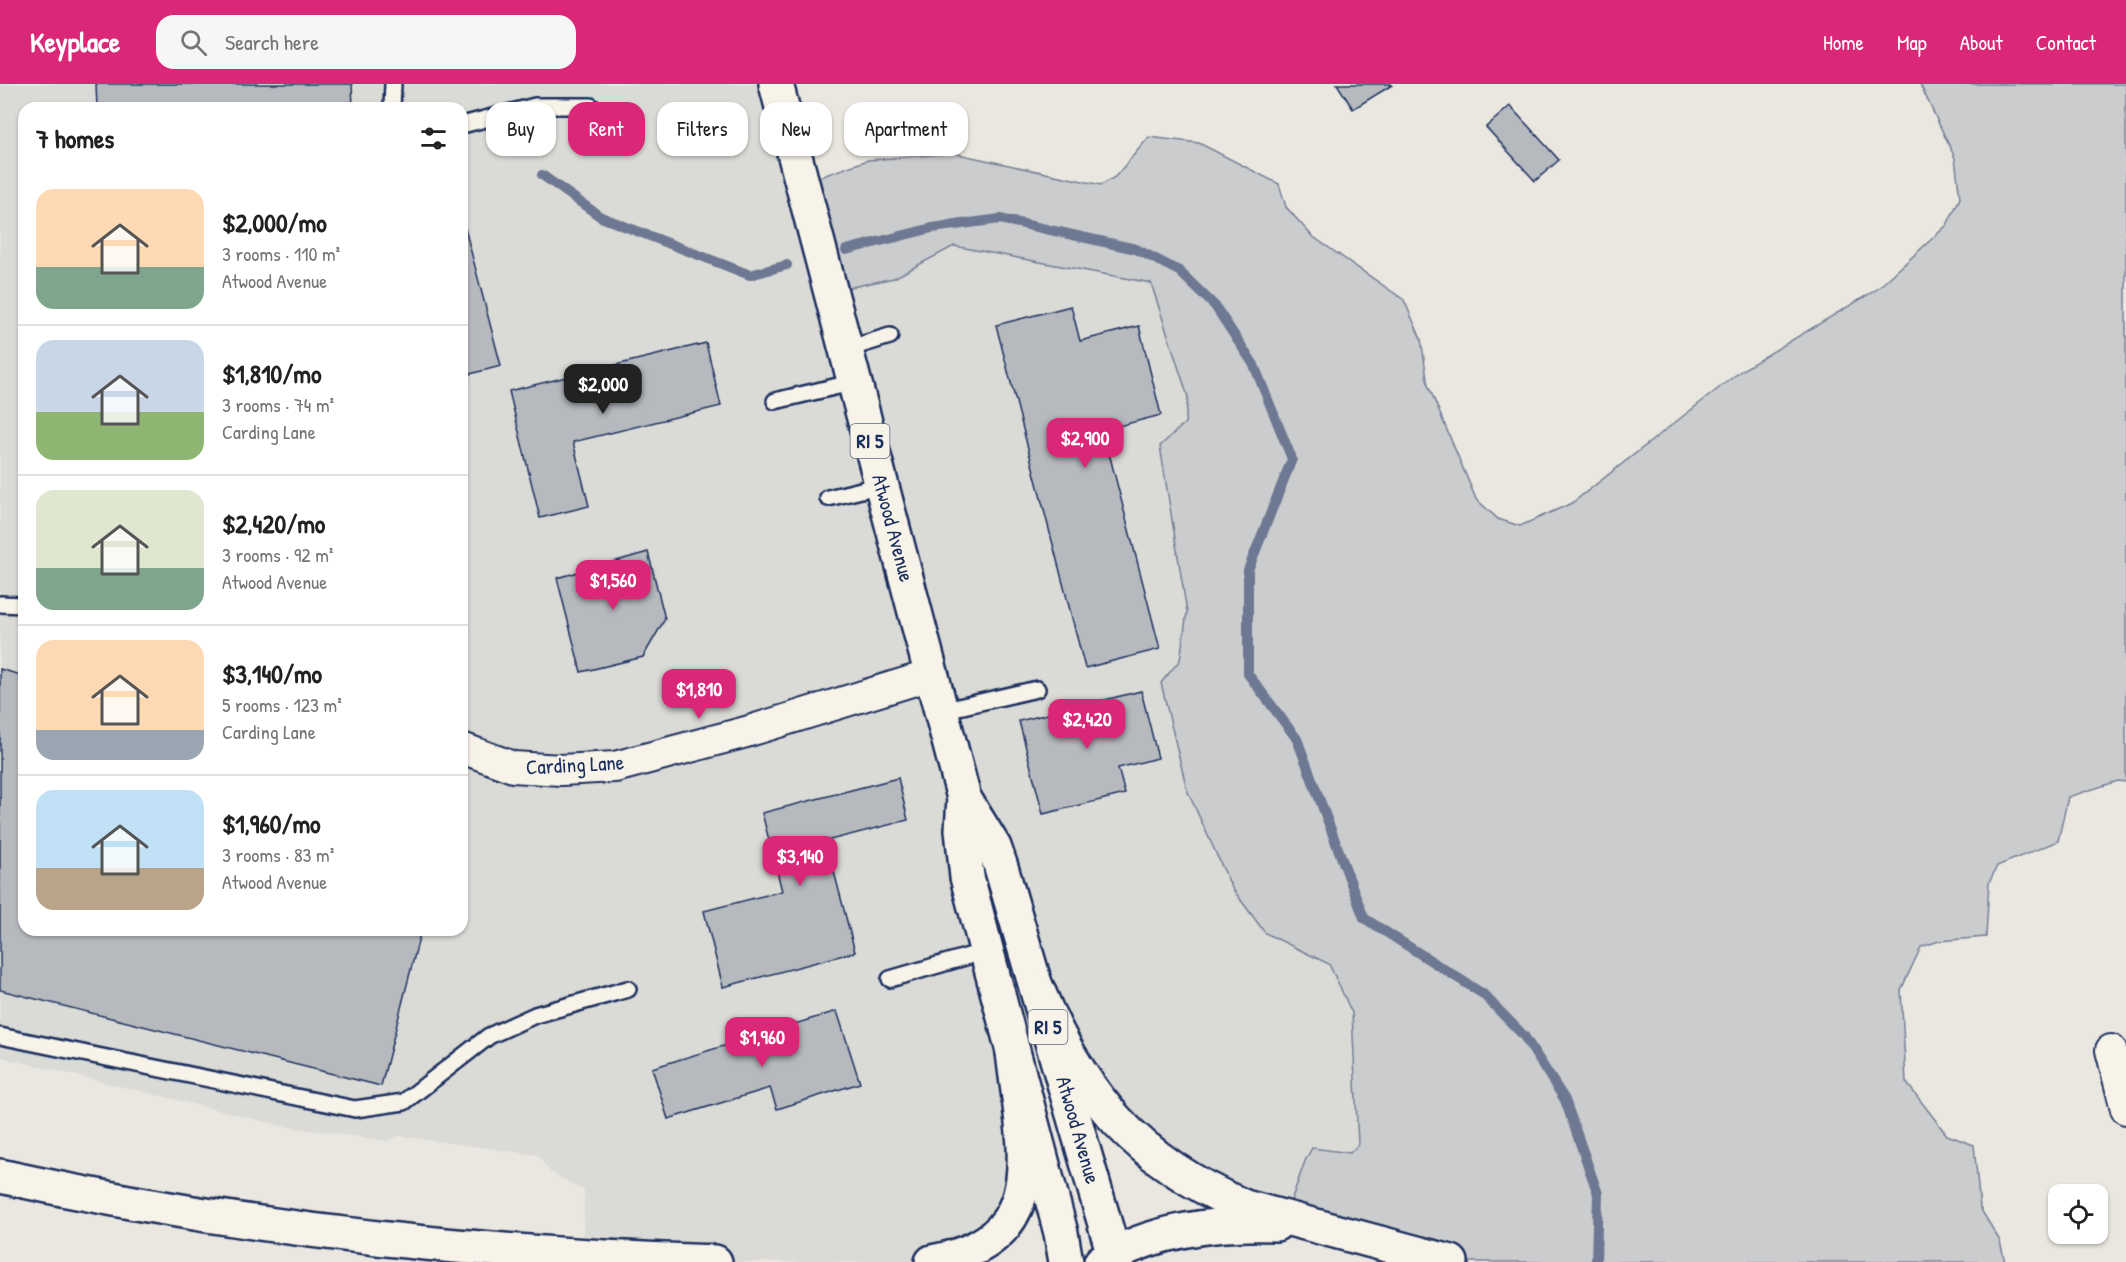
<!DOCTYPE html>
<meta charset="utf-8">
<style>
:root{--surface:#fff;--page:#f6f6f6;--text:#222;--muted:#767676;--line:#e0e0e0;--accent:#db2777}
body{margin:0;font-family:"Patrick Hand",sans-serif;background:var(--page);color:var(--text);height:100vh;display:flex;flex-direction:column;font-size:22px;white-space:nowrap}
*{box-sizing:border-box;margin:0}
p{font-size:20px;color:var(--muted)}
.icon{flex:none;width:33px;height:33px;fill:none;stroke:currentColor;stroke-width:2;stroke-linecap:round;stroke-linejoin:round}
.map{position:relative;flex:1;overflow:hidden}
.details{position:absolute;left:18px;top:18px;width:450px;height:834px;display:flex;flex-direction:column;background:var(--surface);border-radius:18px;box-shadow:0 2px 4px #0004}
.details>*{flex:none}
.hud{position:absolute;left:486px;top:18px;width:570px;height:54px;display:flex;gap:12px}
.fabs{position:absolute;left:2048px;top:1100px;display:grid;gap:12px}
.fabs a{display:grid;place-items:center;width:60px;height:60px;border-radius:12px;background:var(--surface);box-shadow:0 2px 4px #0004;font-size:30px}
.price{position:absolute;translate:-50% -51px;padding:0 14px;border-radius:12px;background:var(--accent);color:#fff;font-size:20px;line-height:39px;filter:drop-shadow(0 2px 3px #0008)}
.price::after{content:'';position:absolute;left:50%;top:36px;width:18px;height:14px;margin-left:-9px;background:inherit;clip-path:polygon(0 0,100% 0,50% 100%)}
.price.on{background:#222;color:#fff}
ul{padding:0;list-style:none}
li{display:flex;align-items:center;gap:18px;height:150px;padding:0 18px}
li+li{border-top:2px solid var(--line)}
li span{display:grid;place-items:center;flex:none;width:168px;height:120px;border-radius:18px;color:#555}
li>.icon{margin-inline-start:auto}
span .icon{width:72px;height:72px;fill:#fffc;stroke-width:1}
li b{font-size:26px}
h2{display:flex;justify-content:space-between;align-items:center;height:72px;padding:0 18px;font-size:26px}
.tag{padding:0 21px;border-radius:18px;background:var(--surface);box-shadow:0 2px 4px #0004;font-size:21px;line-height:54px}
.tag.on{background:var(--accent);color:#fff}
header{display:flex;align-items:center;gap:36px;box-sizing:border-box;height:84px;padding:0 30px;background:var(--accent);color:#fff}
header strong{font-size:28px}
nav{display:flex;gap:33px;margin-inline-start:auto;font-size:21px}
.search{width:420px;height:54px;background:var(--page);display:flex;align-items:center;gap:15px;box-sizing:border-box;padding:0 21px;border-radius:18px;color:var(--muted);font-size:22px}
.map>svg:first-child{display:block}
</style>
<header>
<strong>Keyplace</strong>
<div class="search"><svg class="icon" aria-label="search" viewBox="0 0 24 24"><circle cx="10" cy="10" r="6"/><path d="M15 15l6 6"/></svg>Search here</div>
<nav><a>Home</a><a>Map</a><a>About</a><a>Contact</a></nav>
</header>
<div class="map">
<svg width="2126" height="1178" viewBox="0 0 2126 1178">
<rect width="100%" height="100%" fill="#eae7e0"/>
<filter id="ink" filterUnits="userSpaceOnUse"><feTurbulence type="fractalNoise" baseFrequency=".0167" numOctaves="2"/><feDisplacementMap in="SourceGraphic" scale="12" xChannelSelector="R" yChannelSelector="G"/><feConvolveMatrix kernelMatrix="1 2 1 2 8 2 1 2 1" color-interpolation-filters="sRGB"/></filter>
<g filter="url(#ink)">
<!-- built -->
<path fill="#dadad6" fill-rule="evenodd" d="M0,0H773L826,199L894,194L954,162L1151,199L1188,313L1185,339L1160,363L1187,528L1180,576L1161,599L1187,706L1232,804L1265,849L1329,880L1352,929L1358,1061L1351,1069L1312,1064L1305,1077L1283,1139L1126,1050L996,814L970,758L1032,1083L968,1178H583L584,1107L550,1088L538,1071L399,1052L387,1057L283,1042L0,973ZM24,24H462V846H24Z"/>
<!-- green -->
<polygon fill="#cbcccd" stroke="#737e96" stroke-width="1.5" points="1920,0 2126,0 2126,698 2118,697 2068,713 2058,757 1997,782 1989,799 1986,853 1939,857 1921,863 1901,906 1906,998 1947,1051 1974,1061 1980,1124 2000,1157 2005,1178 1466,1178 1285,1134 1305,1077 1312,1064 1350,1069 1358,1061 1352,929 1329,880 1265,849 1232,804 1187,706 1161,599 1180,576 1187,528 1160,362 1185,339 1188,313 1151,199 954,162 894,194 833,207 800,100 868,76 953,69 1101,101 1115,93 1149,53 1199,59 1279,100 1286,123 1312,152 1404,216 1421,255 1428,301 1476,415 1498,435 1520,442 1572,419 1742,286 1876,206 1947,141 1960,114 1955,74"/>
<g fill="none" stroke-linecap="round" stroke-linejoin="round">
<!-- stream -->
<g stroke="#6d7892" stroke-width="10">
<polyline points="542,91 601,133 750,191 787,181"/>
<polyline points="846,166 932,144 1000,135 1136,165 1179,187 1215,222 1254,281 1292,375 1248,486 1248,590 1297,655 1364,834 1483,910 1524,952 1565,1016 1598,1110 1596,1176"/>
</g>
</g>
<!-- building -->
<g fill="#b6babf" stroke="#1b2f5e" stroke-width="1.5">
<polygon points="96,0 352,0 353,24 97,24"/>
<polygon points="1337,0 1391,0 1392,1 1353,25"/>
<polygon points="1510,22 1559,76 1535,97 1486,43"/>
<polygon points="462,133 501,282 462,292"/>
<polygon points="1071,222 1080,257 1139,242 1161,331 1103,346 1160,565 1085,584 996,241"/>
<polygon points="706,259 721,322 573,358 589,422 540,434 509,307"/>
<polygon points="648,468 665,535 643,573 581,588 557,494"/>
<polygon points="0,585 24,592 24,846 421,846 381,1002 0,906"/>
<polygon points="1141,607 1158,674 1118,684 1125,710 1043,730 1019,637"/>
<polygon points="898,694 908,736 826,757 855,868 723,903 704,827 782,807 762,729"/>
<polygon points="837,927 860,999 777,1025 770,1004 668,1035 652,984"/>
</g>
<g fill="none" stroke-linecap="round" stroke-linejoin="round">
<!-- service casing -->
<g stroke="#1b2f5e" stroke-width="20">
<g id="service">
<polyline points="392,24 393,0"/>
<polyline points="462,41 535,22 591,22"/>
<polyline points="847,265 890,252"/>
<polyline points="775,317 855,298"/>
<polyline points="828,414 882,401"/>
<polyline points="0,520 24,521"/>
<polyline points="941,627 1037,605"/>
<polyline points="890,895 986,867"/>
<polyline points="0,952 355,1025 404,1018 489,952 535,931 628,905"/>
</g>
</g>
<!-- minor casing -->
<g stroke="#1b2f5e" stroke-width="34">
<g id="minor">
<polyline points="462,664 513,683 561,686 615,683 746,648 931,591"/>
<polyline points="2111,966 2126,1025"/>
</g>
</g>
<!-- primary casing -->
<g stroke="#1b2f5e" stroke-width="38">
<g id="primary">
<polyline points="776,0 964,714 994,763 1001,783 1116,1178"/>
<polyline points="964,714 962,746 967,793 1061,1149 1066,1178"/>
</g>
</g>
<!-- motorway casing -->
<g stroke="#1b2f5e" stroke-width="38">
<g id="motorway">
<path d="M1036,902C1080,1010 1136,1077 1245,1123L1451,1178"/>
<path d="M0,1092C234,1144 475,1170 715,1178"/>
<path d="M932,1178C1055,1155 1023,1061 1013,968"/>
<path d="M1101,1178C1150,1146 1218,1138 1276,1140"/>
</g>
</g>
<!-- service -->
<use href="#service" stroke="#f7f3e8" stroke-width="15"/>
<!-- minor -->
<use href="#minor" stroke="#f7f3e8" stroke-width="30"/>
<!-- primary -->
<use href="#primary" stroke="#f7f3e8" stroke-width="33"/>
<!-- motorway -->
<use href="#motorway" stroke="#f7f3e8" stroke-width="33"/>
</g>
</g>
<g text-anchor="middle" stroke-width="5" stroke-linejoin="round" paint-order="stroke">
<!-- shield labels -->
<g fill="#f7f3e8" stroke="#5d6a87" stroke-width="1.5">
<rect x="850.5" y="340" width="39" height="34" rx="4.5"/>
<rect x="1028.5" y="926" width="39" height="34" rx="4.5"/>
</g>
<g font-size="20" font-weight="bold" fill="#1b2f5e">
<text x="870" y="364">RI 5</text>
<text x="1048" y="950">RI 5</text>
</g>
<!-- street labels -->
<g font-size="21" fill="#1b2f5e" stroke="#f7f3e8">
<text transform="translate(893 444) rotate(75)" y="7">Atwood Avenue</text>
<text transform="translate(575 681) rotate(-3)" y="7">Carding Lane</text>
<text transform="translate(1078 1046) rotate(74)" y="7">Atwood Avenue</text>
</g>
</g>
</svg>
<div class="fabs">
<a><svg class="icon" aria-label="locate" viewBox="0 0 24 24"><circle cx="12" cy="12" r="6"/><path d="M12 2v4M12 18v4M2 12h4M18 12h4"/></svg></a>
</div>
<b class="price on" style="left:603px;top:331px">$2,000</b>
<b class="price" style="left:1085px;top:385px">$2,900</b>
<b class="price" style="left:613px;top:527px">$1,560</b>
<b class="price" style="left:699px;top:636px">$1,810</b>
<b class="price" style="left:1087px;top:666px">$2,420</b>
<b class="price" style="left:800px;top:803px">$3,140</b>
<b class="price" style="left:762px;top:984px">$1,960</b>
<div class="hud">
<a class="tag">Buy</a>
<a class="tag on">Rent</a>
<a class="tag">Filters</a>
<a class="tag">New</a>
<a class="tag">Apartment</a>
</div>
<section class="details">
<h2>7 homes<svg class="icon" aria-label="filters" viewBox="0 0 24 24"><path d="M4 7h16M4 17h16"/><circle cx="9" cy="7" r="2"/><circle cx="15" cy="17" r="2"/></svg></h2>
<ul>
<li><span style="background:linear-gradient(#ffd9b3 65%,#7fa58c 0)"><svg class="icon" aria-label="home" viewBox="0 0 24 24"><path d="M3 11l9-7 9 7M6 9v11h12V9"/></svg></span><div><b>$2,000/mo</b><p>3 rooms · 110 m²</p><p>Atwood Avenue</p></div></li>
<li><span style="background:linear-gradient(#c9d6e8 60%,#8fb573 0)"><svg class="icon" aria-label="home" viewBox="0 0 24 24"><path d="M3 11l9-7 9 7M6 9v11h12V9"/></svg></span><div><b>$1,810/mo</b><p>3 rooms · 74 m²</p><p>Carding Lane</p></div></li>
<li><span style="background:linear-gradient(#dfe7d0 65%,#7fa58c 0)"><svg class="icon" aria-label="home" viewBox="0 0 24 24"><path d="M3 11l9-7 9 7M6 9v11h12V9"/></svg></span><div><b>$2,420/mo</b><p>3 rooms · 92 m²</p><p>Atwood Avenue</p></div></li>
<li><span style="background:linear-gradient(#ffd9b3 75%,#9aa5b1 0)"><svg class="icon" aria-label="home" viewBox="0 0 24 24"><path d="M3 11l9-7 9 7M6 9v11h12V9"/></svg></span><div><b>$3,140/mo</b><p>5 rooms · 123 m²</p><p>Carding Lane</p></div></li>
<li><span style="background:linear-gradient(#bfe0f5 65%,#b9a48a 0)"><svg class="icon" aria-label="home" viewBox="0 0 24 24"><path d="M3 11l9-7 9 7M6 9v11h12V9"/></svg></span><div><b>$1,960/mo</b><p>3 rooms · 83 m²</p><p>Atwood Avenue</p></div></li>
</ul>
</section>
</div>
